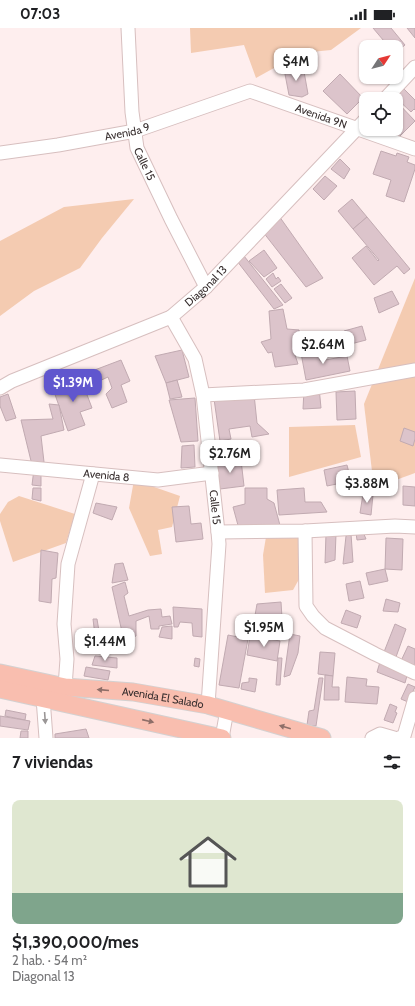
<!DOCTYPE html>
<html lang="es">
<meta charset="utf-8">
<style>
:root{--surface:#fff;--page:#f6f6f6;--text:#202124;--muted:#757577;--accent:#6056ce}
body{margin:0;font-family:Cabin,sans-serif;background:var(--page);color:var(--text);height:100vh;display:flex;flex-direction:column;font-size:15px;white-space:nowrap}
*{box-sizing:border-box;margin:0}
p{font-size:13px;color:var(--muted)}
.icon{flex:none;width:22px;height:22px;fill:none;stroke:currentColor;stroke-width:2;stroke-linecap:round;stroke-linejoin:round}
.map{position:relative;height:710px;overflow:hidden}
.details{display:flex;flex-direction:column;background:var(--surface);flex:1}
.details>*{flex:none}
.needle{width:26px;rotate:54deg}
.tools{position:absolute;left:359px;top:12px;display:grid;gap:8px}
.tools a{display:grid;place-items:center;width:44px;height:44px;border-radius:8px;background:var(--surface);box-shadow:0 1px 3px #0004;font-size:20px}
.price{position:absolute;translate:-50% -34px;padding:0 9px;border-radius:8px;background:#fff;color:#222;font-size:13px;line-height:26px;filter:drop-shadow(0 1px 2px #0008)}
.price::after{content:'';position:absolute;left:50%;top:24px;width:12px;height:9px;margin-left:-6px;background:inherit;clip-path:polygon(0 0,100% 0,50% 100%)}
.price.on{background:var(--accent);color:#fff}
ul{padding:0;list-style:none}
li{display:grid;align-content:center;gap:8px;height:212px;padding:0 12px}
li span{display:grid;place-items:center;height:124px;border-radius:8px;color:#555}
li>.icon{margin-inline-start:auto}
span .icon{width:72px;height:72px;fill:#fffc;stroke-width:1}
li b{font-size:17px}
h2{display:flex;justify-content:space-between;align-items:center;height:48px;padding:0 12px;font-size:17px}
.status{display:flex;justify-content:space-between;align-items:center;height:28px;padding:0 20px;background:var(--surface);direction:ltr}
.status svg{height:11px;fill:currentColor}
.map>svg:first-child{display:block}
</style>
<div class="status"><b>07:03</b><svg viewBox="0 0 49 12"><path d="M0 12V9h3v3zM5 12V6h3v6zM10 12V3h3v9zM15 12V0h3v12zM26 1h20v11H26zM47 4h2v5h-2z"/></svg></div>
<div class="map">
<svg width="415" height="710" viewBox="0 0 415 710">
<rect width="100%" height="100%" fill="#feeeee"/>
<!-- green -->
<g fill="#f4cbb1">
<polygon points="190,0 361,0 331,22 301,25 256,50 244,17 191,25"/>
<polygon points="134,171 102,210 80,240 34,263 0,288 0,213 64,179"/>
<polygon points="415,250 415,445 374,460 364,376"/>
<polygon points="355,397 361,429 289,449 289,399"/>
<polygon points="134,452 180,468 172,499 158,502 162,526 150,528 129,480"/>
<polygon points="19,468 75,486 66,515 13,534 0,493 0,486 8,474"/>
<polygon points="266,509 303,510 303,544 293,562 265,565 263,527"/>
</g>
<!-- building -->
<g fill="#dcc4cb" stroke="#c1aab1">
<polygon points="373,0 391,0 405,17 396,24 396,19 389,19"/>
<polygon points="407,0 415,0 415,10"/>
<polygon points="303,38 308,66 302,69 289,67 284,41"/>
<polygon points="340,46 363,70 347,86 323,63"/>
<polygon points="403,60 415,72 415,82 414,81 411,84 394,68"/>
<polygon points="396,73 415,93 399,109 381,101 396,101"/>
<polygon points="381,123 396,128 397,125 409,129 407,134 415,137 415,141 404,174 386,168 391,152 373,146"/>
<polygon points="340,131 350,141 344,151 331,141"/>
<polygon points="325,148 337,158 324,172 313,161"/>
<polygon points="352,171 367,189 353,201 338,183"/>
<polygon points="279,188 323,250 306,259 263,204"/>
<polygon points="367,189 410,241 404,246 397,238 374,257 352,230 366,218 378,233 379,232 353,201"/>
<polygon points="264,222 277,240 264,249 249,233"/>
<polygon points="244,228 283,277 274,281 237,233"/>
<polygon points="273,245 276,251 278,249 281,253 272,259 266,251"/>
<polygon points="281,256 292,270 285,275 274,261"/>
<polygon points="392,263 399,276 379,285 374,270"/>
<polygon points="283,281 287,301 299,302 303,322 294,324 298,336 275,339 272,324 268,325 261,314 271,311 269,283"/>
<polygon points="362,298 366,312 347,317 344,303"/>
<polygon points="318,321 320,333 347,328 350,343 306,352 301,325"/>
<polygon points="182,322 189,349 166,355 155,328"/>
<polygon points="121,332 130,353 121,357 127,374 112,380 106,366 112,360 108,349 97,354 92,343"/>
<polygon points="81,351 92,380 80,384 85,397 68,403 53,361"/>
<polygon points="177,352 182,369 170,371 166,355"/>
<polygon points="319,359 321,380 303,381 304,362"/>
<polygon points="355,363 356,391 337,392 336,364"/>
<polygon points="8,366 16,390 6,393 0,378 0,369"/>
<polygon points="254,366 257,395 269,406 252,409 250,398 229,401 231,411 220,413 214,371"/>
<polygon points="195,370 198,413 181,414 169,372"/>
<polygon points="49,376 59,377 64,402 41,408 44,434 32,437 21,392 53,391"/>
<polygon points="404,400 415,404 415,411 413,418 400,413"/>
<polygon points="194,417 195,439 181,440 182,418"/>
<polygon points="241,432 244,458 220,461 217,434"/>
<polygon points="347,437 351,453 327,458 324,442"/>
<polygon points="34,441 41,441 41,458 32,457"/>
<polygon points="403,458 415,459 415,478 403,477"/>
<polygon points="33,460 41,460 41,473 32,471"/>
<polygon points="245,460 267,460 267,471 274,475 281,501 239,501 233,479 245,476"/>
<polygon points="304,460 305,474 321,474 327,484 279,487 277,462"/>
<polygon points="363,466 373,467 371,487 360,485"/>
<polygon points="96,475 117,479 112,492 93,485"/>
<polygon points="189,478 191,496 201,495 203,511 176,514 172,479"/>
<polygon points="363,504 366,511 357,512 356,505"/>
<polygon points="326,506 336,506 335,532 325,535"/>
<polygon points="351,506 353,534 343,536 346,508"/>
<polygon points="386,510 403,511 402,542 385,541"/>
<polygon points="41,522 58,525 56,550 52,551 51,575 39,573"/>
<polygon points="123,535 128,552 112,555 115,536"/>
<polygon points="385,541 388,553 369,557 366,545"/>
<polygon points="360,553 364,570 349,573 346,556"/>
<polygon points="125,554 128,565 124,568 129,588 148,582 161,581 162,589 170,588 172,596 159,598 159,601 151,601 149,588 136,593 136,608 124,613 112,559"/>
<polygon points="386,571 400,575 398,584 383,583"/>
<polygon points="281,574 282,590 254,593 257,576"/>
<polygon points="173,579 202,581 202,609 193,608 192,595 180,594 178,599 174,599"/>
<polygon points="346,582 361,588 357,600 341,595"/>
<polygon points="93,591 97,591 101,615 96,616"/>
<polygon points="395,596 406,601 396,629 384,624"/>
<polygon points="172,598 172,611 159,609 162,599"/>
<polygon points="290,606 300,608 298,625 290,647 284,649"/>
<polygon points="92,607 92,616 89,617 88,608"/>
<polygon points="228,607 248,611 239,660 219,657"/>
<polygon points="250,608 280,613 277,633 247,627"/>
<polygon points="408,618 415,621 415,642 400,635"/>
<polygon points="320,624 335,625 333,648 318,646"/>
<polygon points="95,628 117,630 117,640 92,637"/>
<polygon points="195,630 200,631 199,639 194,638"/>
<polygon points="278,630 282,630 280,657 276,657"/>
<polygon points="380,634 408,644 405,655 377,644"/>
<polygon points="86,639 110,643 108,652 84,648"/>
<polygon points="325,647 333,648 332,659 339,659 339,672 324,672"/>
<polygon points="347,649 367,651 366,658 379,659 377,676 345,674"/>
<polygon points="249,650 257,651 255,664 241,661 242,655 249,654"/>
<polygon points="319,650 323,650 316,698 307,697 309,683 314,682"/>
<polygon points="408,656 415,659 408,674 401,671"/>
<polygon points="390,676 397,679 395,684 397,685 393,695 384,692"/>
<polygon points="6,682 26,686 25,692 5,688"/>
<polygon points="0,688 30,693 28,702 0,698"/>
<polygon points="86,701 89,710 55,710 55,706"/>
<polygon points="21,703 28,703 28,710 20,710"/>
</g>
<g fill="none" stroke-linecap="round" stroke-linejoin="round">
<!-- minor casing -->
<g stroke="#d7bfbf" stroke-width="15">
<g id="minor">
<path id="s1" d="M128,0L132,84L137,120L171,191L206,259"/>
<polyline points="385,71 415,39"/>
<path id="s2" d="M0,125L58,117L135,103L250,63L415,121"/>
<path id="s3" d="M171,289L195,331L203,367L218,504L219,516L208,677"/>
<path id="s4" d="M0,360L12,353L171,289L206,259L366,91"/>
<polyline points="203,367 304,362 415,342"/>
<path id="s5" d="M0,437L158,452L212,445"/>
<polyline points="305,503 306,578 313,588 325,600 375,626 415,645"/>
<polyline points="218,504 305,503 395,498 415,499"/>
<polyline points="65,659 67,631 64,596 68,536 93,446"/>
<polyline points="43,670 46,710"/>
<polyline points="222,710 227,682"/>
<polyline points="372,710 380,706 394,710"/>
<polyline points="399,710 404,708 415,670"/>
</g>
</g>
<!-- major casing -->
<g stroke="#d3d1d1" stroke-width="19">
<g id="major">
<path id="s6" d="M0,645L65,659L133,664L208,677L322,710"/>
<polyline points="0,661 222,710"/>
</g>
</g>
<!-- minor -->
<use href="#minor" stroke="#fff" stroke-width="13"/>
<!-- major -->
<use href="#major" stroke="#f9beaf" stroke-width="17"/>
</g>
<!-- one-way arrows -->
<defs><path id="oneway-solid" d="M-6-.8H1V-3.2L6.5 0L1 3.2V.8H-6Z"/></defs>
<g fill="#8e6e68">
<use href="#oneway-solid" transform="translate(103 662) rotate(-175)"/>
<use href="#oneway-solid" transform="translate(148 693) rotate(13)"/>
<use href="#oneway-solid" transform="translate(285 699) rotate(-164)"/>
</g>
<use fill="#9a9696" href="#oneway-solid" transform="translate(45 690) rotate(86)"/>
<g text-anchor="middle" stroke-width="3" stroke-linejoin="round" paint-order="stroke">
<!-- street labels -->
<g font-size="11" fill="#362d2d" stroke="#fff">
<text dy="4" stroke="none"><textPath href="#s2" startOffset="334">Avenida 9N</textPath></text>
<text dy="4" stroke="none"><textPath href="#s2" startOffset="129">Avenida 9</textPath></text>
<text dy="4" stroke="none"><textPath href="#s1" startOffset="138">Calle 15</textPath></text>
<text dy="4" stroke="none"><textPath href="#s4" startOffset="232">Diagonal 13</textPath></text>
<text dy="4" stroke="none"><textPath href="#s5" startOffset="107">Avenida 8</textPath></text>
<text dy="4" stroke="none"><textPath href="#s3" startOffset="198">Calle 15</textPath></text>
<text dy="4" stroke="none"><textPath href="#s6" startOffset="165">Avenida El Salado</textPath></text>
</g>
</g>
</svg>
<div class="tools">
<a><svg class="needle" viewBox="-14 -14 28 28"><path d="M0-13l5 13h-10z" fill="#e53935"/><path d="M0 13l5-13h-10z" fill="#757577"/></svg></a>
<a><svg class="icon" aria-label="locate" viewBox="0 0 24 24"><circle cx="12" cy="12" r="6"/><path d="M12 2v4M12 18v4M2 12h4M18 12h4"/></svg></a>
</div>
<b class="price" style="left:296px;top:54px">$4M</b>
<b class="price" style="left:323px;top:337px">$2.64M</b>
<b class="price on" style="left:73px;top:375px">$1.39M</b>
<b class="price" style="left:230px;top:446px">$2.76M</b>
<b class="price" style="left:367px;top:476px">$3.88M</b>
<b class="price" style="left:264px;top:620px">$1.95M</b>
<b class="price" style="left:105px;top:634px">$1.44M</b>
</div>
<section class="details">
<h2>7 viviendas<svg class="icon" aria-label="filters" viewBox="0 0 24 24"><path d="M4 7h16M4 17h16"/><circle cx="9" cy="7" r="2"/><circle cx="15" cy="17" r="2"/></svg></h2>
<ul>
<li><span style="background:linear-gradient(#dfe7d0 75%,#7fa58c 0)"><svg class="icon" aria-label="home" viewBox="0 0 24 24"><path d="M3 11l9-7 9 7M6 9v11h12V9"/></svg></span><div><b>$1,390,000/mes</b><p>2 hab. · 54 m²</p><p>Diagonal 13</p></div></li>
</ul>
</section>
